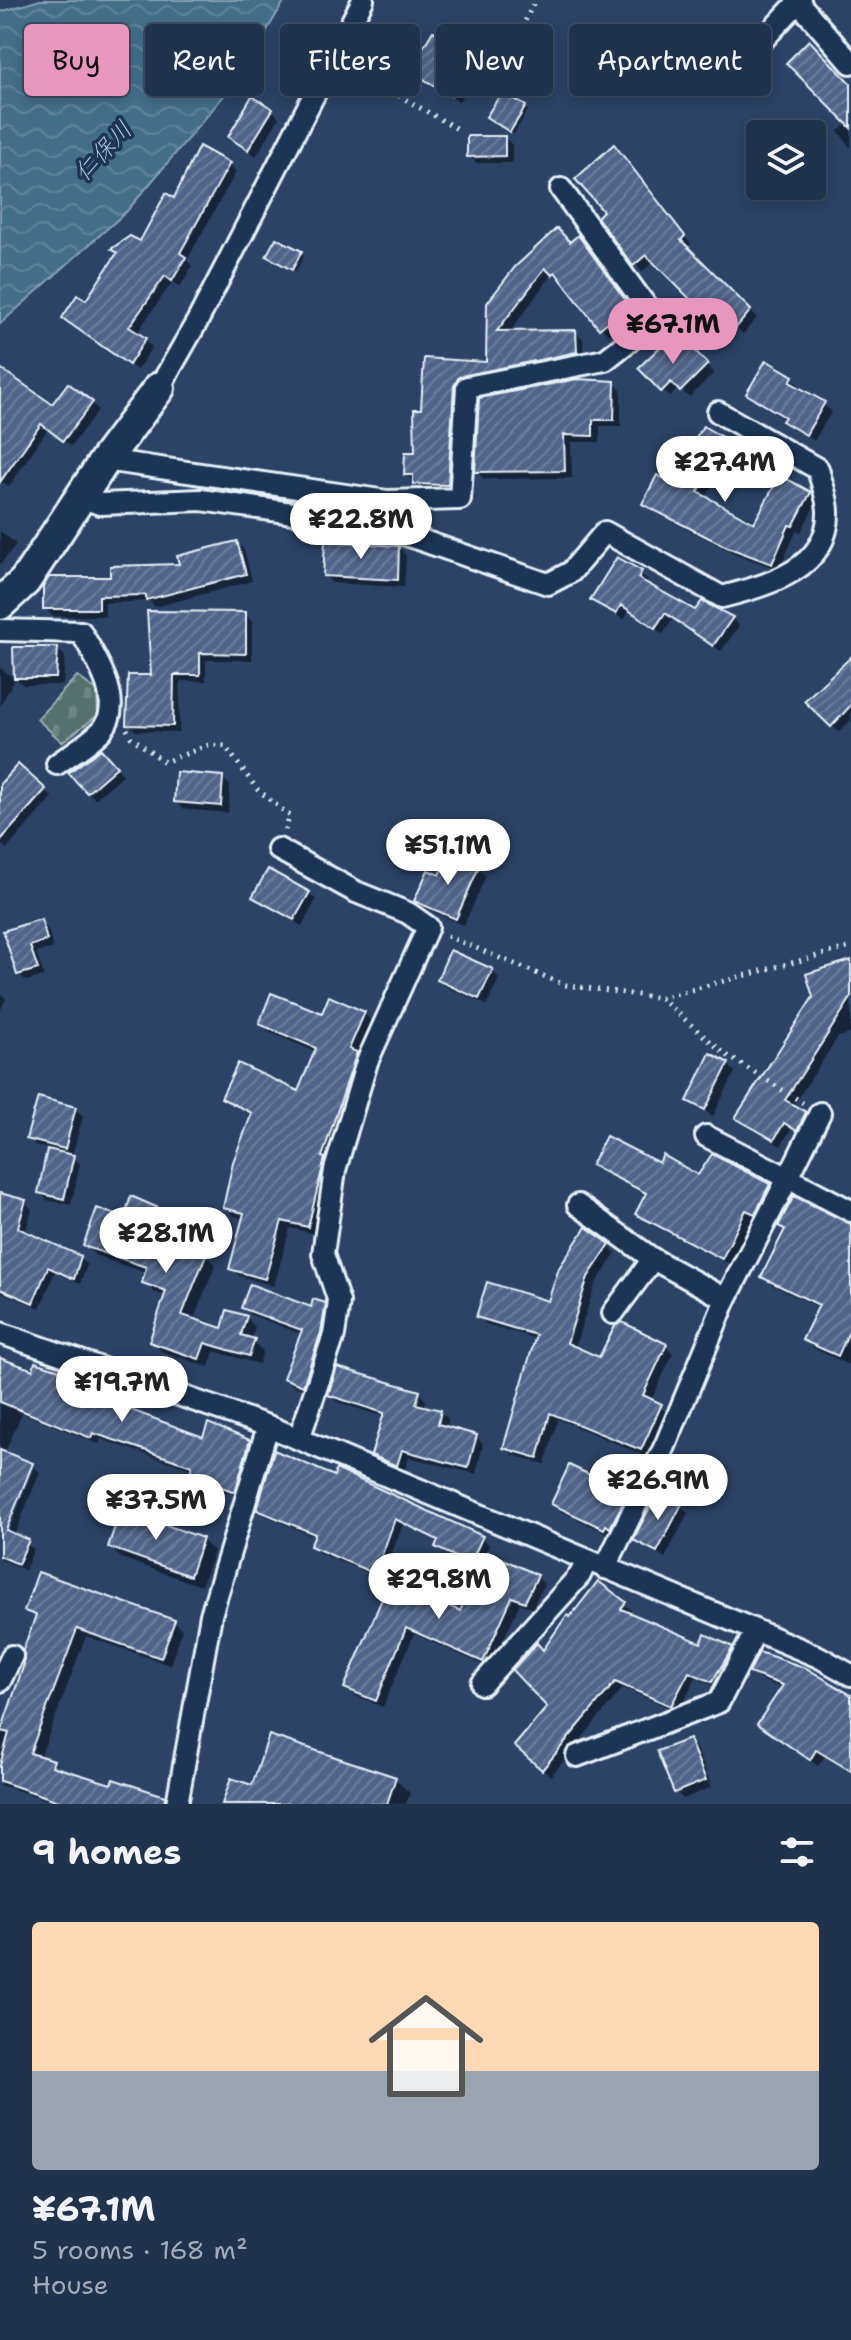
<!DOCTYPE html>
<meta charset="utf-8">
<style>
:root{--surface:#21324c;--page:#2d3e56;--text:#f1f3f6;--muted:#a2aab5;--line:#3e4d64;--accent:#e797bd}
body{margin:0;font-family:"Shantell Sans","Klee One",sans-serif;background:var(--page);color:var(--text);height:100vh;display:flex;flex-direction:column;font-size:30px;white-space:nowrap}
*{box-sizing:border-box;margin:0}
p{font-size:26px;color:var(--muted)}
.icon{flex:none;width:44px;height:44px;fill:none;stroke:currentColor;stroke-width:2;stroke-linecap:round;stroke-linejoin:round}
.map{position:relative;height:1804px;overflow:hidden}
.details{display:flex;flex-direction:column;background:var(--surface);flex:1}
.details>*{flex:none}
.top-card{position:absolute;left:24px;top:24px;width:804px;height:72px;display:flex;gap:16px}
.controls{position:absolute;left:746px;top:120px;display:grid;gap:16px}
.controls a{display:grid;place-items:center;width:80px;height:80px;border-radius:8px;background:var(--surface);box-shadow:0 4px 12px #0003,0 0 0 2px var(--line);font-size:40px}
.price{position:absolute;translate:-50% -68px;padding:0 18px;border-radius:28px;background:#fff;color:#222;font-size:26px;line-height:52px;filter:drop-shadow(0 2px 4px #0008)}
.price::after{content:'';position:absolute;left:50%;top:48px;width:24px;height:18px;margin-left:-12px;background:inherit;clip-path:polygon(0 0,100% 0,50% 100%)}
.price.current{background:var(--accent);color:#111}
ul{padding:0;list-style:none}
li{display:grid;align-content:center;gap:16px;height:424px;padding:0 32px}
li span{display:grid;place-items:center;height:248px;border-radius:8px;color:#555}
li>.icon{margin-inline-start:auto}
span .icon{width:144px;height:144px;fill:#fffc;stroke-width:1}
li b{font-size:34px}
h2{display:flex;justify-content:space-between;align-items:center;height:96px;padding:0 32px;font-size:34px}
.chip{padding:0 28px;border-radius:8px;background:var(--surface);box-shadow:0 4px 12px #0003,0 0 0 2px var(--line);font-size:28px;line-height:72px}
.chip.current{background:var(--accent);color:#111}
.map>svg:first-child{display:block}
</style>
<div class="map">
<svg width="851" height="1804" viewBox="0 0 851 1804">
<defs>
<pattern id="cemetery-stones" width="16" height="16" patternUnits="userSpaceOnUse" patternTransform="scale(2)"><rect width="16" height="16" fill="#56706d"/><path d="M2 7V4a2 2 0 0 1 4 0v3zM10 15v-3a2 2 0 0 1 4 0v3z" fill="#6e8583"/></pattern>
<pattern id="water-waves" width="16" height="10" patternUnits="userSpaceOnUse" patternTransform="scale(2)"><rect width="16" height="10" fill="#436e8a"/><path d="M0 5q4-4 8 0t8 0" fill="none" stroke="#5e839b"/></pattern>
<pattern id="building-hatch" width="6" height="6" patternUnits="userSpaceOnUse" patternTransform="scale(2)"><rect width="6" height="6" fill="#51648a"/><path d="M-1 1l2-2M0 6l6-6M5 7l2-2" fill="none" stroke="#6a7b9b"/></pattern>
</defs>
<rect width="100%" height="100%" fill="#2c4266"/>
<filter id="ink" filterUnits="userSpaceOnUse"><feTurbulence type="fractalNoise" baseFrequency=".0125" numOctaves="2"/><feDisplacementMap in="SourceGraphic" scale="16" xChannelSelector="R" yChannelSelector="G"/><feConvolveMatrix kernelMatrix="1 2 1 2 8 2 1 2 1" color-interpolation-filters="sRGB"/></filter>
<g filter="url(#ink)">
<!-- cemetery -->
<polygon fill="url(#cemetery-stones)" stroke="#9fb0b2" stroke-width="2" points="77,676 97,691 98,715 62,742 37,719"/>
<!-- water -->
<polygon fill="url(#water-waves)" stroke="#85a2b6" stroke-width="2" points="40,0 285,0 238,79 127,211 0,324 0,12"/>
<!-- shadow -->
<g fill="#0007">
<polygon points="809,43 851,86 851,148 838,131 849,123"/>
<polygon points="490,64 498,72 489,86 474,77 459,102 412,70"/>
<polygon points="525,107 528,110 514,134 492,120"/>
<polygon points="272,110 279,118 256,156 230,137"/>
<polygon points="505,138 512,145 512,163 477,163 469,156"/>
<polygon points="621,154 691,244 686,248 757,318 743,334 735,326 716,343 696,321 705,312 654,261 642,272 600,217 606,211"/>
<polygon points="229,164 236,172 187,260 192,266 180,287 173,281 136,334 152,347 137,370 72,325 86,303 175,200"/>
<polygon points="578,237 635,313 608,335 563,279 561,281 553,273 509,333 575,332 583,339 583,359 466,384 455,491 422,490 406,474 417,454 426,360 488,364 489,304"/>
<polygon points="300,253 304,256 295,272 268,256"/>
<polygon points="684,342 714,373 689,397 679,388 670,397 641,368 670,355"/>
<polygon points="0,370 53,406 92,403 98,410 71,446 48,429 9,486 0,481"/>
<polygon points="792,378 799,385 797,388 832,411 814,441 749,394"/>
<polygon points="614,383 621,390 621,426 600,426 600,442 571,442 572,478 484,479 477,472"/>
<polygon points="728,442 735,450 705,498 755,526 810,494 817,501 801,532 797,530 779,570 736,554 652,511 644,504"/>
<polygon points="0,531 16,544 0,565"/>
<polygon points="237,543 244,550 252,581 155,607 150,601 105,603 105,616 53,616 45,608 181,566"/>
<polygon points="399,548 406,556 404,587 332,583 325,576"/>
<polygon points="640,573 648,580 645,584 696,613 732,618 739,626 721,651 673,619 663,634 629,611 624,620 592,599"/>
<polygon points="245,614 252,621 252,660 206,660 206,681 180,681 179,732 136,731 128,724 154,677"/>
<polygon points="15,649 57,649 65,656 63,685 23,685 16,678"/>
<polygon points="851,659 851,720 839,732 806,701"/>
<polygon points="0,668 15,679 0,706"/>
<polygon points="101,751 123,775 95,799 71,774"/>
<polygon points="222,778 230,786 228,813 183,809 176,802"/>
<polygon points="0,787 44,790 52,797 7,849 0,844"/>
<polygon points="478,869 486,876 464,925 424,908 417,900 441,878"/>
<polygon points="309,893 316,900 302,926 255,897"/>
<polygon points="40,922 48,929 53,948 36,953 44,976 26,981 19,974 6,932"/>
<polygon points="851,962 851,1033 838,1037 793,1106 812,1121 805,1136 791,1129 781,1146 737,1118"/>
<polygon points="492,971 499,978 487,1005 446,987 439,979"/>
<polygon points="0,993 6,999 0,1011"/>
<polygon points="364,1013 372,1022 358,1055 365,1062 316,1234 290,1228 274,1286 240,1276 231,1268 245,1219 233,1216 225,1208 253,1116 224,1098 299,1093 316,1052 269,1032 261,1024"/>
<polygon points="727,1064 735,1072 713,1116 689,1100"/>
<polygon points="75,1109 83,1116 72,1156 80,1164 71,1205 47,1200 40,1193 49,1149 36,1146 29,1139"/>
<polygon points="593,1165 660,1166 699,1178 769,1185 777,1193 763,1220 754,1216 730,1264 645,1221 638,1213 647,1196"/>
<polygon points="0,1195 25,1202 32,1209 25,1234 80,1258 87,1265 80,1284 55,1272 40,1308 0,1292"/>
<polygon points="125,1220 194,1226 204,1235 198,1251 216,1264 193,1321 223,1331 246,1317 255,1327 251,1340 263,1351 259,1364 214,1351 209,1367 161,1351 151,1341 166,1296 154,1292 145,1282 147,1273 95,1255 86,1246"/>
<polygon points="781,1225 851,1225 851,1366 813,1348 805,1340 820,1308 772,1285 764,1277 786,1231"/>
<polygon points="609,1246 616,1253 595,1285 574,1349 600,1359 666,1346 673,1353 651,1401 668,1413 648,1457 558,1419 545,1464 513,1455 506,1447 537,1339 486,1324 479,1316 549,1303"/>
<polygon points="325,1305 332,1312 311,1392 292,1385 285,1377 302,1334 251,1315 244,1307 312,1309"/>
<polygon points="0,1360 34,1372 62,1373 70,1381 67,1388 205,1439 249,1442 257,1449 242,1498 199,1482 191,1474 193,1470 101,1439 99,1444 22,1413 4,1454 33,1466 1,1539 5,1540 34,1467 40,1472 14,1536 34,1549 25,1570 0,1559"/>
<polygon points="419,1393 426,1401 424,1408 440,1412 448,1419 446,1428 476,1436 483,1444 476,1474 409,1457 404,1472 381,1462 373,1455 385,1417 337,1402 330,1394"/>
<polygon points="276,1453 482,1538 489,1545 485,1553 536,1577 544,1584 532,1608 520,1603 490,1668 414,1634 383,1707 354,1695 346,1688 391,1583 461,1614 480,1571 444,1554 437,1547 439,1542 403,1524 382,1579 319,1553 312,1546 315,1537 266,1516 259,1509"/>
<polygon points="626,1494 634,1502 611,1535 560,1511 553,1503"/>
<polygon points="681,1506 688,1513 665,1558 636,1539"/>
<polygon points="202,1540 214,1551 201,1586 121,1558 110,1547"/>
<polygon points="49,1599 174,1621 182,1630 170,1665 86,1636 40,1758 53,1762 62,1771 164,1798 170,1804 61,1804 0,1785 0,1740"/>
<polygon points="624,1604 632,1611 629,1614 702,1646 732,1649 739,1656 719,1688 696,1677 679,1712 623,1688 551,1776 524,1753 549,1707 543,1652"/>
<polygon points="753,1673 851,1697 851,1772 825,1756 818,1766 759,1723 783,1688 760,1680"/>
<polygon points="689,1741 696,1748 712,1787 683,1799 676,1792"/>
<polygon points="395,1779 410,1793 406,1804 229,1804 254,1787"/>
</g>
<!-- building -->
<g fill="url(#building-hatch)" stroke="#e8f1f8" stroke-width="2">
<polygon points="433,31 492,63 481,80 466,71 451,96 409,70"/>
<polygon points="809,40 851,84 851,128 786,63"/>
<polygon points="502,92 526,106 510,132 486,117"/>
<polygon points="252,96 273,109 248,150 228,137"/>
<polygon points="467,136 505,136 505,156 467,157"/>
<polygon points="614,144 685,236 681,240 751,310 735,329 726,320 708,337 693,320 702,311 646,255 633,266 597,217 603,211 575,179"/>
<polygon points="199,146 230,163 180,253 186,257 172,281 165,276 129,327 146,338 129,365 62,318 77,295 86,300 117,253 111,249 130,236 140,241 166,193 174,198"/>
<polygon points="557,228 570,242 578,235 629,305 599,329 555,272 552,275 545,268 497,331 576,330 577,352 459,377 454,386 448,485 413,484 413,475 404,475 405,452 415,452 414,409 421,409 424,358 486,362 487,303 515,267"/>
<polygon points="276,238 302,251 292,270 266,256"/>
<polygon points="684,339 708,364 680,392 671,382 661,392 638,368 662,345 670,352"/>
<polygon points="766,360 793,376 790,382 825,402 806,435 782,421 785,417 746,394"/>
<polygon points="0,368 52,404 68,383 93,402 63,441 41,424 0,482"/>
<polygon points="577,379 615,381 614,420 593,420 593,436 564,435 565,471 475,472 479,398"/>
<polygon points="703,426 729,441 698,492 754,523 780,475 811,492 793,526 789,525 772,564 727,547 642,504 657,475 669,481"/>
<polygon points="237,541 246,574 146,600 146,595 99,596 99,609 43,609 43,587 49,577 110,577 110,566 179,564 177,556"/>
<polygon points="325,541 399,546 398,580 323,576"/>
<polygon points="617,557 642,571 638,578 695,610 702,601 733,617 713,646 665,613 655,628 621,605 616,614 590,600"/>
<polygon points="147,611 246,612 246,654 200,653 200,675 174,675 173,726 126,725 128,675 151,675"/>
<polygon points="13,647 58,647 56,678 14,678"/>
<polygon points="851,657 851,705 831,727 804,701"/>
<polygon points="101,749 117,767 87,793 68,773"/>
<polygon points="18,764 46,789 0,841 0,784"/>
<polygon points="176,772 223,776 221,806 174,802"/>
<polygon points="449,854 479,867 456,919 414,901 428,870 440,875"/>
<polygon points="268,869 310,892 294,920 252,897"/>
<polygon points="41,919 47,940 30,946 38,969 17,975 3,931"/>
<polygon points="450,950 493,969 479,999 437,980"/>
<polygon points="851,960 851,998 785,1100 806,1112 797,1131 784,1123 774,1140 735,1118 813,997 806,974"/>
<polygon points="271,993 322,1013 329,996 365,1012 349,1049 357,1052 322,1157 325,1158 308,1227 282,1221 265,1279 229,1269 244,1213 223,1208 233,1162 252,1113 221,1098 238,1063 298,1091 316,1048 259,1024"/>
<polygon points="710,1053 729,1063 705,1110 687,1101"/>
<polygon points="38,1097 76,1107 65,1149 26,1139"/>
<polygon points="606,1136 659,1163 663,1155 698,1175 712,1154 770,1184 755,1214 746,1210 722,1259 635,1214 646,1193 591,1165"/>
<polygon points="47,1149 74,1155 64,1199 38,1193"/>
<polygon points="0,1193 26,1200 18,1227 22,1230 81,1256 74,1279 48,1267 33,1303 0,1289"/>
<polygon points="131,1196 195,1224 188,1245 207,1252 182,1315 222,1328 227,1310 247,1316 241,1335 255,1339 249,1356 205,1343 199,1359 149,1342 166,1291 142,1283 146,1267 83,1246 97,1208 124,1218"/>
<polygon points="794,1196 851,1224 851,1327 838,1356 802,1340 819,1305 761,1277 785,1229 778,1226"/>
<polygon points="586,1227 610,1244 588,1277 567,1343 599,1357 615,1326 622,1322 667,1344 643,1395 662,1404 641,1450 550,1413 538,1458 503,1448 536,1335 476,1317 487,1282 548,1301 559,1268"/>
<polygon points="250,1284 311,1307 313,1299 326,1303 321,1332 303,1386 283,1378 302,1330 241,1308"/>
<polygon points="0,1358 33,1370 35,1362 63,1371 59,1383 203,1437 208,1423 250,1440 235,1492 189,1475 192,1466 93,1433 91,1438 0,1402"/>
<polygon points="337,1367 420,1391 416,1404 441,1410 438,1424 477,1435 468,1468 402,1450 397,1466 371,1455 384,1413 328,1395"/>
<polygon points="0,1450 33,1463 6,1530 29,1540 18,1564 0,1556"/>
<polygon points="274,1450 334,1476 336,1469 483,1536 470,1564 435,1547 438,1540 395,1519 375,1574 310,1546 315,1534 257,1510"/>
<polygon points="569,1465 628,1493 610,1528 606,1525 604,1529 551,1504"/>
<polygon points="658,1491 682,1504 657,1552 633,1540"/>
<polygon points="121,1509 203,1538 190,1576 108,1547"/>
<polygon points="487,1552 538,1575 525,1602 512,1597 483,1662 406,1628 376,1701 344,1688 390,1580 460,1611"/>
<polygon points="38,1572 175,1620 161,1658 77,1629 30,1753 54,1760 52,1766 111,1784 113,1779 165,1796 164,1804 67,1804 0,1781 0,1765 9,1733 1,1731 24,1664 23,1650 36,1615 24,1611"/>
<polygon points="598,1581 626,1602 621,1609 701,1643 705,1634 733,1647 712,1682 689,1672 671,1706 615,1682 542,1770 514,1746 547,1707 512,1670 537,1643 543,1650 567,1615 570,1617"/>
<polygon points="759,1652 806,1668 851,1695 851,1771 816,1750 810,1760 757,1724 783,1685 749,1673"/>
<polygon points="269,1735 396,1777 387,1804 222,1804 231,1778 252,1785"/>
<polygon points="689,1739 706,1780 674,1793 657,1751"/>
</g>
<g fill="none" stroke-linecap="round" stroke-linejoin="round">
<!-- street casing -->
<g stroke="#e8f1f8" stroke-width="26">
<g id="street">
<polyline points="798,2 851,63"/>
<polyline points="761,42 800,0"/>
<polyline points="159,388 198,320 363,0"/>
<polyline points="105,460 387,501 460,499 467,387 605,360 656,320 561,189"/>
<path d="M81,497L100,504L201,500L377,525L548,584L571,572L605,532L722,597C768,585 829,569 828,512C828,498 821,482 818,469L718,412"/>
<path d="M0,630L81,632C95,657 126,703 102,730C90,743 72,753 57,764"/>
<polyline points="278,849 356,892 408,913 428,927 367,1062 335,1170 323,1254 339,1302 334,1335 299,1439"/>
<polyline points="706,1136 788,1178 820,1113"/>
<polyline points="578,1205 653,1259 726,1299"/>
<polyline points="613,1313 653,1259"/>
<polyline points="0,1333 268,1426 819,1657 851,1675"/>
<polyline points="605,1568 665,1446 726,1299 788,1178 851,1211"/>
<polyline points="0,1681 12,1656"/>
<polyline points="482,1684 580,1575 587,1560"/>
<polyline points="577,1756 719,1702 755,1632"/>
<polyline points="177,1804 211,1615 268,1426"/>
</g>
</g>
<!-- secondary casing -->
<g stroke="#e8f1f8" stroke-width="36">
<polyline id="secondary" points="0,604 25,581 105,460 159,388"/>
</g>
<!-- path -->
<g stroke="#e8f1f8" stroke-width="5" stroke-dasharray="2 6" stroke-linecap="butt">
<polyline points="505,64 535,0"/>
<polyline points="350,68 461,131"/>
<polyline points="127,729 131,737 164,762 209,745 225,746 257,789 290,816 285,830"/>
<polyline points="447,936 565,985 660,998 725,1054 803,1103"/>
<polyline points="660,998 851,947"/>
</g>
<!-- street -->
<use href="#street" stroke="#1d3557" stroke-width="20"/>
<!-- secondary -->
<use href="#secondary" stroke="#1d3557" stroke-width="30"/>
</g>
</g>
<g text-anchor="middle" stroke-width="7" stroke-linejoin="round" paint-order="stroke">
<!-- water labels -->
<g font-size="24" font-style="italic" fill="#aec3d2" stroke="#1d3557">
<text transform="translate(103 151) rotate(-47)" y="8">仁保川</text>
</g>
</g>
</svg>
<div class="controls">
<a><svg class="icon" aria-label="layers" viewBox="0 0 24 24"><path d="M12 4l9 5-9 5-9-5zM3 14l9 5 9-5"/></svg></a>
</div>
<b class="price current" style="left:673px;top:366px">¥67.1M</b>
<b class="price" style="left:725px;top:504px">¥27.4M</b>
<b class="price" style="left:361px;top:561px">¥22.8M</b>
<b class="price" style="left:448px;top:887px">¥51.1M</b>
<b class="price" style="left:166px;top:1275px">¥28.1M</b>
<b class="price" style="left:122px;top:1424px">¥19.7M</b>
<b class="price" style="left:658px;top:1522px">¥26.9M</b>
<b class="price" style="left:156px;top:1542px">¥37.5M</b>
<b class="price" style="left:439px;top:1621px">¥29.8M</b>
<div class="top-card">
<a class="chip current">Buy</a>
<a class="chip">Rent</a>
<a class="chip">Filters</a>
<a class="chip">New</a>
<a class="chip">Apartment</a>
</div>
</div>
<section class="details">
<h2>9 homes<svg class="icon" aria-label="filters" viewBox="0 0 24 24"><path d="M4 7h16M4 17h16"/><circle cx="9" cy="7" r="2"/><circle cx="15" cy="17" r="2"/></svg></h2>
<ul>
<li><span style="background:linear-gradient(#ffd9b3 60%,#9aa5b1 0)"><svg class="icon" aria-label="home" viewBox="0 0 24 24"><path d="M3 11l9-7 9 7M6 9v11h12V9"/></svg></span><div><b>¥67.1M</b><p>5 rooms · 168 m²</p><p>House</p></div></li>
</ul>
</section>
